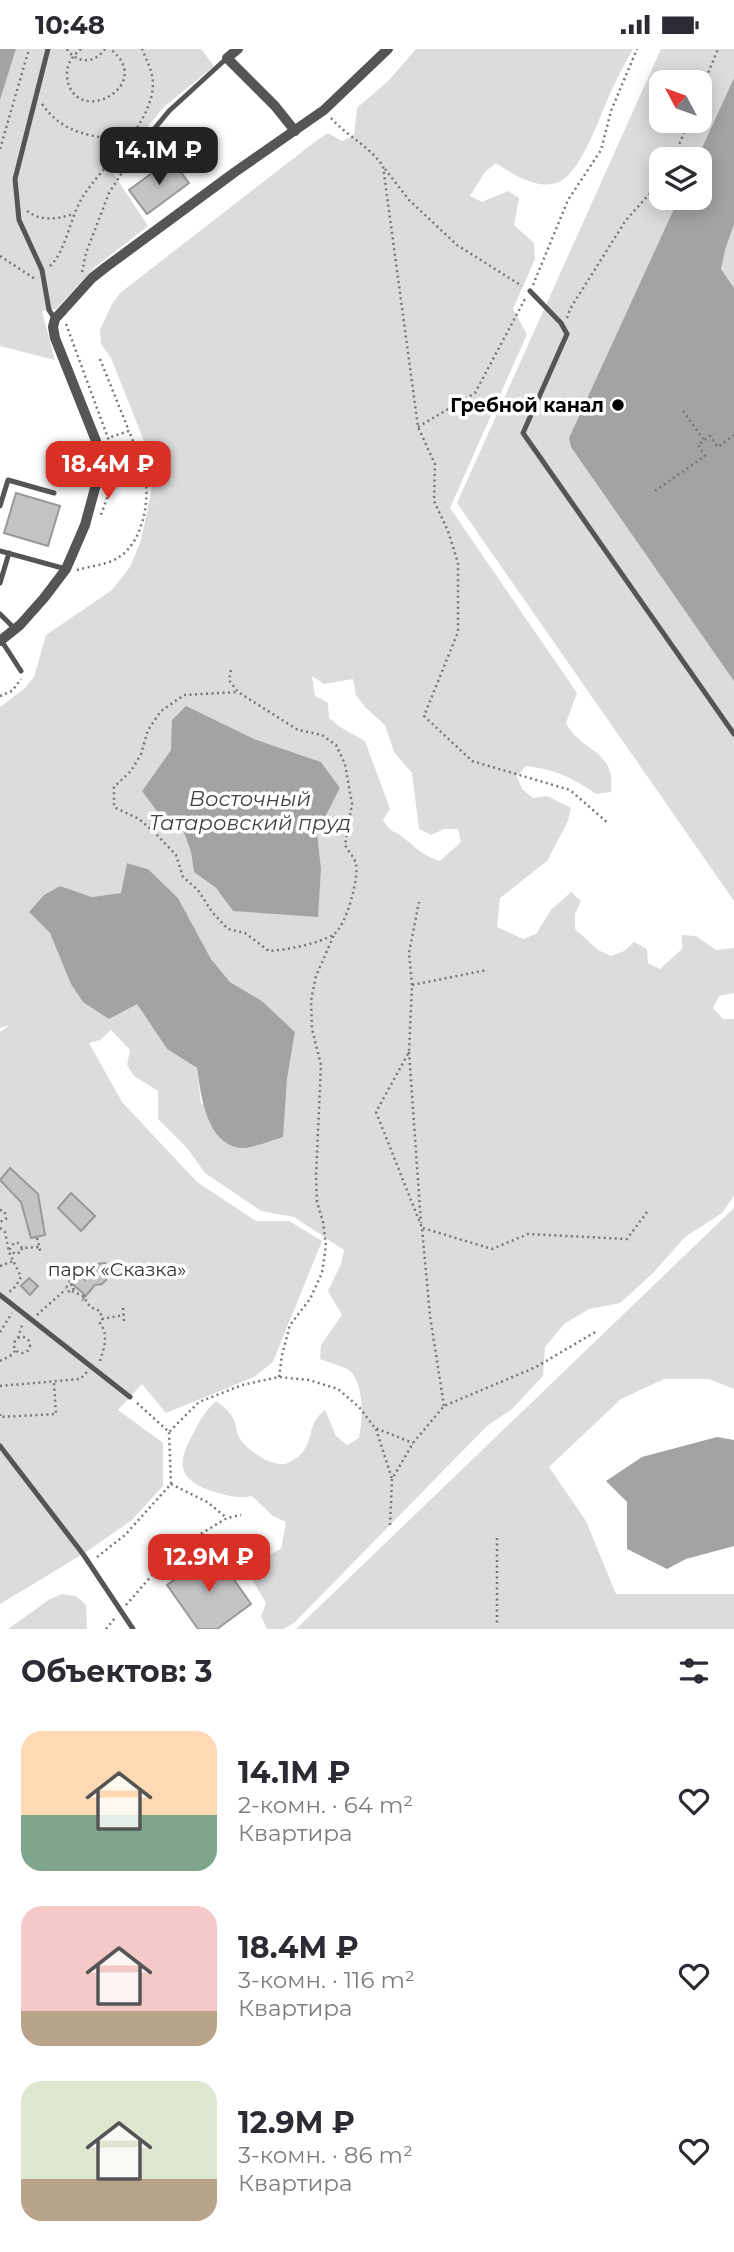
<!DOCTYPE html>
<html lang="ru">
<meta charset="utf-8">
<style>
:root{--surface:#fff;--page:#f7f7f7;--text:#2b2b33;--muted:#7c7c81;--accent:#d93025}
body{margin:0;font-family:Montserrat,sans-serif;background:var(--page);color:var(--text);height:100vh;display:flex;flex-direction:column;font-size:26px;white-space:nowrap}
*{box-sizing:border-box;margin:0}
p{font-size:23px;color:var(--muted)}
.icon{flex:none;width:38px;height:38px;fill:none;stroke:currentColor;stroke-width:2;stroke-linecap:round;stroke-linejoin:round}
.map{position:relative;height:1580px;overflow:hidden}
.drawer{display:flex;flex-direction:column;background:var(--surface);flex:1}
.drawer>*{flex:none}
.needle{width:46px;rotate:311deg}
.controls{position:absolute;left:649px;top:21px;display:grid;gap:14px}
.controls a{display:grid;place-items:center;width:63px;height:63px;border-radius:14px;background:var(--surface);box-shadow:0 4px 18px #0003;font-size:35px}
.price{position:absolute;translate:-50% -60px;padding:0 16px;border-radius:14px;background:var(--accent);color:#fff;font-size:23px;line-height:46px;filter:drop-shadow(0 2px 4px #0008)}
.price::after{content:'';position:absolute;left:50%;top:42px;width:21px;height:16px;margin-left:-10px;background:inherit;clip-path:polygon(0 0,100% 0,50% 100%)}
.price.on{background:#222;color:#fff}
ul{padding:0;list-style:none}
li{display:flex;align-items:center;gap:21px;height:175px;padding:0 21px}
li span{display:grid;place-items:center;flex:none;width:196px;height:140px;border-radius:21px;color:#555}
li>.icon{margin-inline-start:auto}
span .icon{width:84px;height:84px;fill:#fffc;stroke-width:1}
li b{font-size:30px}
h2{display:flex;justify-content:space-between;align-items:center;height:84px;padding:0 21px;font-size:30px}
.status{display:flex;justify-content:space-between;align-items:center;height:49px;padding:0 35px;background:var(--surface);direction:ltr}
.status svg{height:19px;fill:currentColor}
.map>svg:first-child{display:block}
</style>
<div class="status"><b>10:48</b><svg viewBox="0 0 49 12"><path d="M0 12V9h3v3zM5 12V6h3v6zM10 12V3h3v9zM15 12V0h3v12zM26 1h20v11H26zM47 4h2v5h-2z"/></svg></div>
<div class="map">
<svg width="734" height="1580" viewBox="0 0 734 1580">
<rect width="100%" height="100%" fill="#fff"/>
<!-- green -->
<g fill="#dcdcdc" fill-rule="evenodd">
<polygon points="16,0 201,0 214,17 164,58 111,121 148,177 95,218 56,260 42,262 55,311 0,297 0,51"/>
<path d="M416,0H633C626,13 619,25 613,38C602,61 583,120 561,132C539,143 514,126 496,114L485,123L470,147L482,153L508,142L519,149L514,176L534,194L535,210L513,260L527,285L450,459L577,644L566,674C582,705 616,699 611,743L596,745C572,728 556,721 526,717L517,727L522,740L533,749L547,747L571,759L568,772L547,812L500,849L497,878L523,890L536,885L551,861L571,843L581,852L575,865V880L598,901L611,907L624,902L634,893L647,900L648,914L660,920L682,900V886L696,887L716,901L734,899V944L719,947L713,959L723,970H734V1147L722,1164L685,1188L653,1224L620,1254L589,1260L564,1275L545,1298L543,1327L512,1360L487,1377L294,1574L283,1580H267L261,1567L266,1554L250,1527L246,1514L255,1502L269,1506L281,1500L286,1473L273,1467L252,1447C238,1450 229,1447 215,1443C177,1431 176,1415 194,1383C200,1371 206,1361 216,1352C226,1359 233,1365 236,1377C237,1381 237,1385 239,1388C245,1400 270,1417 285,1415C289,1414 296,1410 299,1407C316,1391 305,1376 325,1361L336,1387L347,1396L359,1389C363,1370 365,1331 347,1320C339,1316 328,1313 320,1310L321,1296L342,1266L328,1242L341,1215L344,1201L294,1168L261,1162L205,1124L187,1099L158,1070V1042L134,1027L127,1016L130,1001L111,981L100,991L89,994L122,1053L197,1133L256,1172H289L322,1192L273,1313L254,1328L166,1364L142,1335L118,1361L163,1394V1437L132,1471L83,1505L0,1555V983L10,976L0,979V658L25,639L34,628L46,586L112,541L130,518L141,491L152,438L144,392L111,309L101,295L100,281L112,255L120,244L316,92L328,84L342,92L354,87L357,59L389,31ZM312,627L324,635L353,630L356,646L365,658L385,676L394,703L412,724L419,780L431,786L444,780H458L461,793L440,812C422,806 419,801 405,790C395,780 393,787 383,771L390,760L365,692L340,678L329,669L328,654L315,647ZM254,690L321,713L340,739L317,784L321,819L233,862L216,839L194,823L191,803L182,778L142,742L171,701ZM127,814L148,820L178,849L211,910L230,933L262,952L295,983L287,1030L201,1055L197,1019L167,1000L137,955L61,907L50,884L29,863L45,846L60,837L92,848L122,844Z"/>
<path d="M661,0H734V852L457,454ZM662,33H700V72H662ZM662,110H700V149H662Z"/>
<polygon points="734,1159 734,1340 709,1330 664,1330 621,1350 549,1418 586,1472 616,1545 734,1545 734,1580 296,1580"/>
<polygon points="62,1545 76,1547 86,1556 87,1580 8,1580 50,1550"/>
</g>
<!-- water -->
<g fill="#a3a3a3">
<polygon points="0,0 16,0 0,51"/>
<polygon points="734,29 734,175 725,201 721,220 734,239 734,632 571,398 569,389 679,149 700,149 700,110 697,110"/>
<polygon points="186,657 254,690 321,713 340,739 317,784 321,819 318,868 233,862 216,839 194,823 191,803 182,778 168,777 142,742 171,701 172,671"/>
<path d="M127,814L148,820L178,849L211,910L230,933L262,952L295,983L287,1030L283,1088C273,1091 250,1100 241,1099C206,1095 201,1046 197,1019L167,1000L137,955L109,970L83,953L71,935L50,884L29,863L44,846L60,837L92,848L121,844Z"/>
<polygon points="717,1388 734,1391 734,1497 686,1510 667,1520 627,1500 627,1453 606,1432 642,1408"/>
</g>
<!-- building -->
<g fill="#c4c4c4" stroke="#999" stroke-width="2">
<polygon points="171,110 189,134 147,165 129,141"/>
<polygon points="16,444 60,457 48,497 4,484"/>
<polygon points="10,1119 38,1145 45,1186 31,1189 21,1153 0,1131"/>
<polygon points="71,1144 95,1167 81,1182 58,1159"/>
<polygon points="105,1214 106,1231 102,1235 95,1236 83,1250 84,1245 69,1232 76,1223 85,1231 86,1216"/>
<polygon points="29,1229 38,1237 30,1246 21,1237"/>
<polygon points="214,1502 251,1555 217,1580 198,1580 167,1536"/>
</g>
<g fill="none" stroke-linecap="round" stroke-linejoin="round">
<!-- path -->
<g stroke="#777" stroke-width="2.5" stroke-dasharray="2 3.5" stroke-linecap="butt">
<path d="M67,0C77,15 94,15 105,0"/>
<path d="M81,0C72,7 66,16 67,28C74,81 158,36 110,0"/>
<polyline points="700,44 718,0"/>
<path d="M42,55C64,86 92,87 126,92"/>
<path d="M331,69C347,87 369,97 383,117L418,378L435,415L434,452L448,482L458,514V583L424,667L472,712L570,741L609,775"/>
<polyline points="0,100 29,0"/>
<polyline points="673,110 689,72"/>
<polyline points="385,120 409,151 457,196 522,237"/>
<path d="M27,162C42,173 56,170 74,165"/>
<polyline points="0,207 35,230"/>
<path d="M50,217C66,202 70,169 82,149C103,115 151,78 153,36C153,23 147,12 142,0"/>
<polyline points="82,223 86,204 109,144 132,108"/>
<polyline points="533,236 568,151 601,101 611,62 637,0"/>
<polyline points="567,269 570,260 626,171 662,131"/>
<path d="M66,275L108,389C114,420 112,439 100,468"/>
<polyline points="100,310 129,382"/>
<polyline points="683,362 704,391"/>
<polyline points="418,378 475,344 526,248"/>
<polyline points="655,442 705,407 698,396 710,387 718,398 734,386"/>
<path d="M77,521C90,517 108,516 119,508C142,494 150,453 145,428C142,412 135,397 129,382L108,389"/>
<path d="M231,621L229,631L238,643L298,681L322,686L336,696L345,715L352,755L345,796C348,802 355,809 356,815C359,830 346,878 333,886C314,896 290,900 269,902L245,884L228,880L212,863L198,841L183,828L176,806L155,784L139,770L114,758V738L131,722L141,705L148,681L161,662L184,646L238,643"/>
<polyline points="0,647 12,642 21,630"/>
<polyline points="412,936 409,904 419,853"/>
<polyline points="409,1003 421,1174"/>
<polyline points="0,1161 4,1162 6,1167 6,1170 0,1173"/>
<polyline points="0,1179 5,1183 9,1203 21,1228 16,1237 8,1244"/>
<polyline points="423,1179 492,1200 528,1185 627,1190 647,1163"/>
<polyline points="37,1189 41,1205"/>
<polyline points="22,1199 18,1194 14,1194 10,1200 15,1205 21,1203 22,1199 39,1198"/>
<polyline points="0,1217 13,1212"/>
<circle cx="70" cy="1239" r="3.5"/>
<path d="M72,1242L85,1248C87,1257 92,1259 100,1262L102,1270L124,1266"/>
<polyline points="123,1259 124,1273"/>
<polyline points="37,1266 66,1240"/>
<polyline points="0,1283 12,1264"/>
<circle cx="22" cy="1296" r="8"/>
<polyline points="18,1289 22,1276"/>
<polyline points="0,1312 10,1307 16,1301"/>
<path d="M100,1312C104,1299 109,1286 100,1274L102,1270"/>
<polyline points="279,1328 282,1306 290,1276 310,1250 322,1224 326,1197 323,1173 317,1153 316,1127 321,1016 312,980 311,952 316,927 334,886"/>
<polyline points="0,1337 80,1330 87,1323"/>
<polyline points="137,1354 169,1383 199,1353 242,1336 279,1328 309,1331 338,1340 359,1358 375,1379 413,1394"/>
<polyline points="444,1357 430,1267 422,1179 376,1063 409,1003 412,936 487,921"/>
<polyline points="0,1365 0,1368 56,1365 54,1334"/>
<polyline points="376,1380 392,1430"/>
<polyline points="171,1435 207,1453 227,1469"/>
<polyline points="390,1476 392,1430 413,1394 444,1357 536,1318 597,1282"/>
<polyline points="497,1489 497,1577"/>
<polyline points="97,1508 125,1486 171,1435 169,1383"/>
<polyline points="126,1556 174,1501 227,1469 241,1466"/>
<polyline points="106,1580 115,1569"/>
</g>
<!-- service -->
<g stroke="#555" stroke-width="5">
<polyline points="48,0 15,130 19,171 42,221 49,261 55,270"/>
<polyline points="136,102 169,62 227,9"/>
<polyline points="530,242 561,274 567,285 523,384 734,685"/>
<polyline points="0,457 8,431 54,444"/>
<polyline points="0,502 66,520"/>
<polyline points="0,534 9,504"/>
<polyline points="0,565 15,580"/>
<polyline points="1,591 21,622"/>
<polyline points="0,1246 130,1348"/>
<polyline points="0,1397 83,1505 133,1580"/>
</g>
<!-- minor -->
<g stroke="#555" stroke-width="10">
<polyline points="238,0 227,9 275,57 295,82"/>
<polyline points="0,592 20,576 44,549 66,520 85,476 98,428 96,392 55,289 53,278 55,270 92,229 106,218 235,123 324,61 388,0"/>
</g>
</g>
<!-- markers -->
<circle fill="#000" stroke="#fff" stroke-width="2.5" cx="618" cy="356" r="7"/>
<g text-anchor="middle" stroke-width="7" stroke-linejoin="round" paint-order="stroke">
<!-- poi labels -->
<g font-size="19" font-weight="bold" fill="#000" stroke="#fff" text-anchor="end">
<text x="604" y="363">Гребной канал</text>
</g>
<!-- park labels -->
<g font-size="19" fill="#333" stroke="#fff">
<text x="117" y="1227">парк «Сказка»</text>
</g>
<!-- water labels -->
<g font-size="21" font-style="italic" fill="#444" stroke="#fff">
<text x="250" y="757">Восточный<tspan x="250" dy="24">Татаровский пруд</tspan></text>
</g>
</g>
</svg>
<div class="controls">
<a><svg class="needle" viewBox="-14 -14 28 28"><path d="M0-13l5 13h-10z" fill="#e53935"/><path d="M0 13l5-13h-10z" fill="#7c7c81"/></svg></a>
<a><svg class="icon" aria-label="layers" viewBox="0 0 24 24"><path d="M12 4l9 5-9 5-9-5zM3 14l9 5 9-5"/></svg></a>
</div>
<b class="price on" style="left:159px;top:138px">14.1M ₽</b>
<b class="price" style="left:108px;top:452px">18.4M ₽</b>
<b class="price" style="left:209px;top:1545px">12.9M ₽</b>
</div>
<section class="drawer">
<h2>Объектов: 3<svg class="icon" aria-label="filters" viewBox="0 0 24 24"><path d="M4 7h16M4 17h16"/><circle cx="9" cy="7" r="2"/><circle cx="15" cy="17" r="2"/></svg></h2>
<ul>
<li><span style="background:linear-gradient(#ffd9b3 60%,#7fa58c 0)"><svg class="icon" aria-label="home" viewBox="0 0 24 24"><path d="M3 11l9-7 9 7M6 9v11h12V9"/></svg></span><div><b>14.1M ₽</b><p>2-комн. · 64 m²</p><p>Квартира</p></div><svg class="icon" aria-label="heart" viewBox="0 0 24 24"><path d="M12 20l-8-8c-3-5 5-10 8-4 3-6 11-1 8 4z"/></svg></li>
<li><span style="background:linear-gradient(#f6c9c9 75%,#b9a48a 0)"><svg class="icon" aria-label="home" viewBox="0 0 24 24"><path d="M3 11l9-7 9 7M6 9v11h12V9"/></svg></span><div><b>18.4M ₽</b><p>3-комн. · 116 m²</p><p>Квартира</p></div><svg class="icon" aria-label="heart" viewBox="0 0 24 24"><path d="M12 20l-8-8c-3-5 5-10 8-4 3-6 11-1 8 4z"/></svg></li>
<li><span style="background:linear-gradient(#dfe7d0 70%,#b9a48a 0)"><svg class="icon" aria-label="home" viewBox="0 0 24 24"><path d="M3 11l9-7 9 7M6 9v11h12V9"/></svg></span><div><b>12.9M ₽</b><p>3-комн. · 86 m²</p><p>Квартира</p></div><svg class="icon" aria-label="heart" viewBox="0 0 24 24"><path d="M12 20l-8-8c-3-5 5-10 8-4 3-6 11-1 8 4z"/></svg></li>
</ul>
</section>
